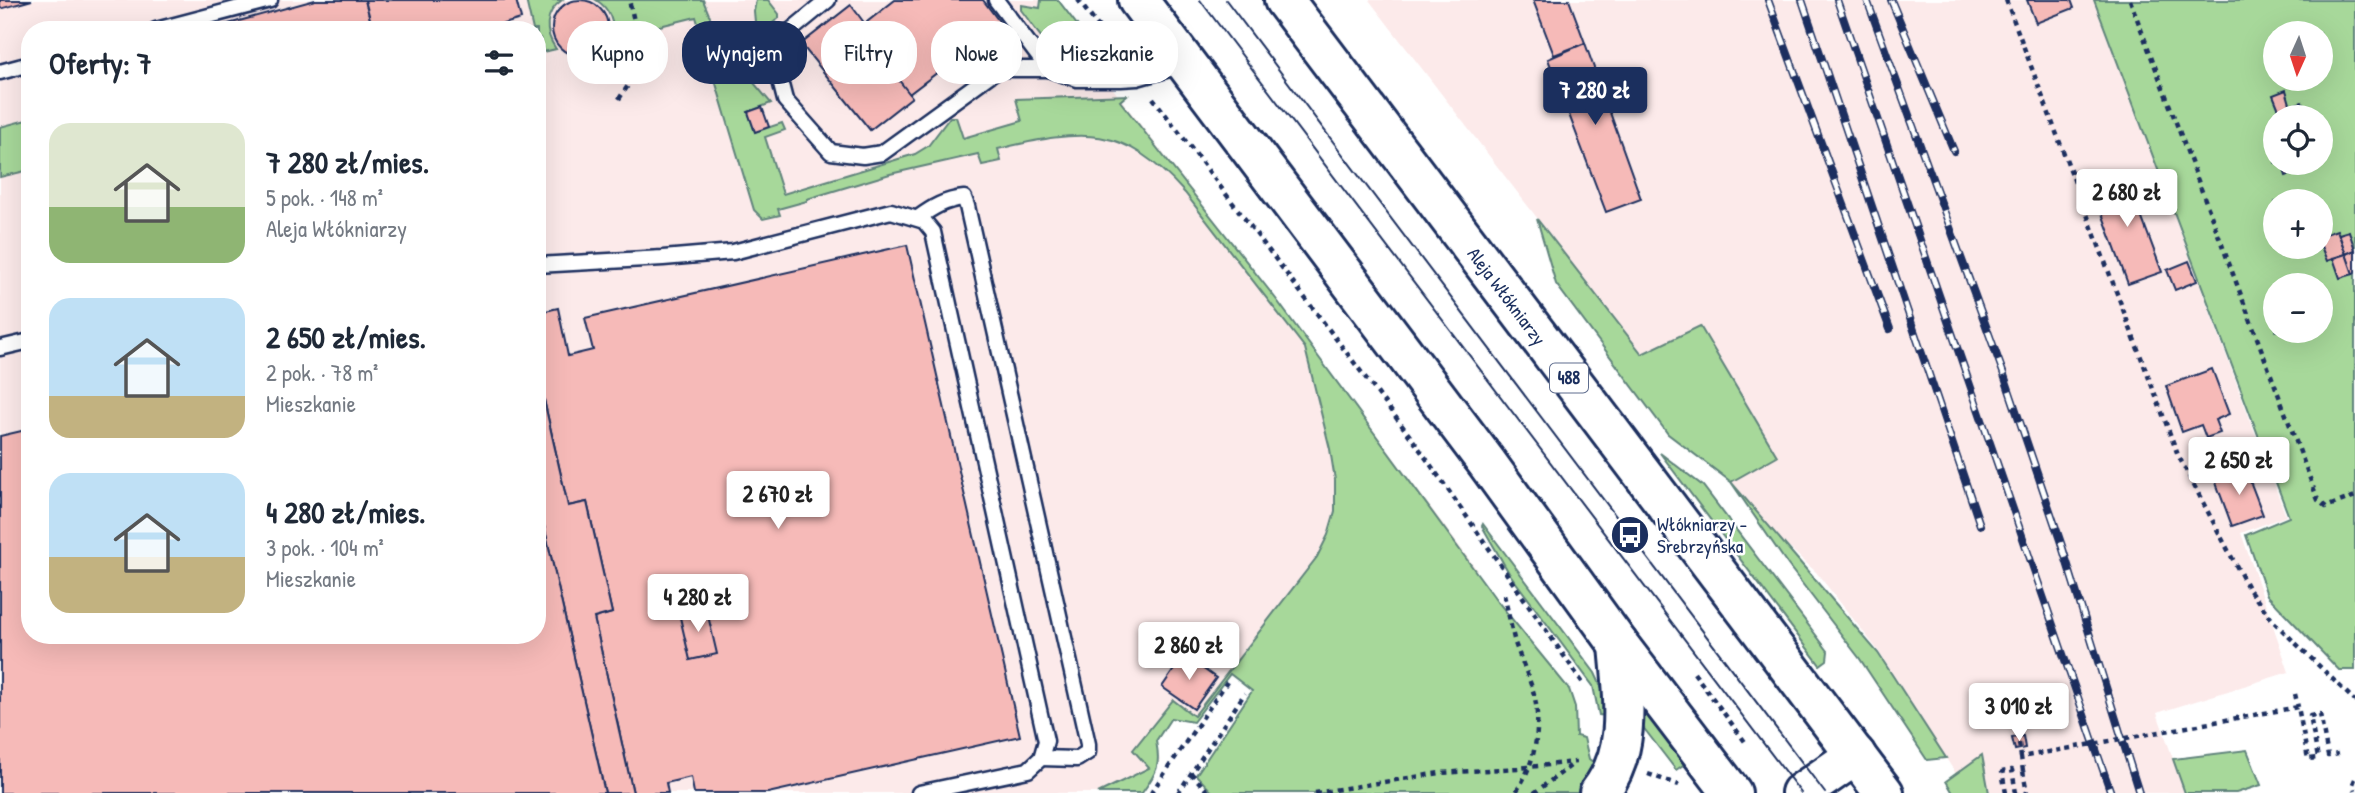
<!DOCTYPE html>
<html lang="pl">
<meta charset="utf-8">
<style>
:root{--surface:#fff;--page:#f6f6f7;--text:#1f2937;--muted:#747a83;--accent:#1b2f5e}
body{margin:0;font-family:"Patrick Hand",sans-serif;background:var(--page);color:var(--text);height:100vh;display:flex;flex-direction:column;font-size:26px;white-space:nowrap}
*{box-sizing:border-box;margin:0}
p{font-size:23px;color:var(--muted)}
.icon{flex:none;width:38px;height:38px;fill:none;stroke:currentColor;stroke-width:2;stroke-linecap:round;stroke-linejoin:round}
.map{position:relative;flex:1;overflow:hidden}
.panel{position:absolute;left:21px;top:21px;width:525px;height:623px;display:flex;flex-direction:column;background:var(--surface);border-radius:28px;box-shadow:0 7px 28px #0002}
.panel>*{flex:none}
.hud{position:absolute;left:567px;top:21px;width:665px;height:63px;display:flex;gap:14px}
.needle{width:46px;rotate:183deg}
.controls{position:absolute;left:2263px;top:21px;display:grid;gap:14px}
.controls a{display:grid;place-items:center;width:70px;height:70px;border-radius:50%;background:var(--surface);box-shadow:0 7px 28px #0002;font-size:35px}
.price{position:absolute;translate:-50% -60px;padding:0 16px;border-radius:7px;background:#fff;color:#222;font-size:23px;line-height:46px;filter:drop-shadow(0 2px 4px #0008)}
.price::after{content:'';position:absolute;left:50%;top:42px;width:21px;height:16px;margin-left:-10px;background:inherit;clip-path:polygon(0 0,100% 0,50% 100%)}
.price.selected{background:var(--accent);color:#fff}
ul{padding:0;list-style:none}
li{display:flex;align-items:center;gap:21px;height:175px;padding:0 28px}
li span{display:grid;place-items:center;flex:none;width:196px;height:140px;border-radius:21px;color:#555}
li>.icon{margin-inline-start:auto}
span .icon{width:84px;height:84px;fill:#fffc;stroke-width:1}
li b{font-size:30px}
h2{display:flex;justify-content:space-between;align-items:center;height:84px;padding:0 28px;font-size:30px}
.pill{padding:0 24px;border-radius:28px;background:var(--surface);box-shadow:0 7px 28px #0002;font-size:24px;line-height:63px}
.pill.selected{background:var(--accent);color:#fff}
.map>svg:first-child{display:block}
</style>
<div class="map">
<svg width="2355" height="793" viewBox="0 0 2355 793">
<rect width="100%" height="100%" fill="#fff"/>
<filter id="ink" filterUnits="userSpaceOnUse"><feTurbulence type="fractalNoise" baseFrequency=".0143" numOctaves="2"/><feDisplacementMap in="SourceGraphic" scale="14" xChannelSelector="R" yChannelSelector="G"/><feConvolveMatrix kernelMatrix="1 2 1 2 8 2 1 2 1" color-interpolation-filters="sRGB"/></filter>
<g filter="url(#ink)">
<!-- built -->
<g fill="#fceaea" fill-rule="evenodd">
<path d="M0,0H1044L1276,299L1477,570L1230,673L1193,722L1171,717L1156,741L1160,761L1153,778L1142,793H0ZM30,30H537V635H30Z"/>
<polygon points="1369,0 2094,0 2286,516 2241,533 2289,672 2157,713 2185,793 1968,793 1877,649 1816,572 1784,543 1731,482 1777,456 1700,327 1642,354"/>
</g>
<!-- green -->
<g fill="#a7d89a" stroke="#61847c" stroke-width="2" fill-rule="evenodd">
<path d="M526,0H562C544,13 544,32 556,49L543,52L540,38H537V30H533Z"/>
<path d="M596,0H703L721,44L771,103L748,112L755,132L782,123L785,130L765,137L783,194L915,154L928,146L950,117H956L963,138L1022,121L1016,99L1127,95L1120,101L1276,299L1498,602L1569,689L1575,707L1576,736L1584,738L1589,759L1594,763V777L1577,793H1213L1196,775L1252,691L1230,674L1193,722L1171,718L1156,741C1161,766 1157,772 1142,793H1098L1149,768L1133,750L1173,700L1194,716L1317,557L1328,535L1335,511V480L1330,449L1305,348L1185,193C1122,123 1084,129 998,149L1001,161L982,165L978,154L890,174L807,199V201L778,209L780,215L763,219L754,210L696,17L611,38C616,23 609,8 596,0Z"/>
<polygon points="756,0 768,0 779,14 779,18 765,29 759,28 755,22 754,11"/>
<path d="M1041,0H1058L1106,63C1097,63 1086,65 1077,64C1052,58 1036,29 1021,10V5L1040,8Z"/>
<path d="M2094,0H2355V670H2339L2267,595L2246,535L2289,517ZM2275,33H2320V79H2275ZM2275,117H2320V163H2275ZM2275,201H2320V247H2275ZM2275,285H2320V331H2275Z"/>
<polygon points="30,119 30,170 0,177 0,127"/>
<polygon points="1537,219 1642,354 1700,326 1777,456 1731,482 1878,653 1946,758 1927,760 1860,659 1788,565 1731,482 1668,434 1556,284"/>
<polygon points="1660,453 1703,486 1828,651 1827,660 1820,665"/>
<polygon points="1483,524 1595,673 1606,697 1608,716 1599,715 1593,686 1509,573 1482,526"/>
<polygon points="1639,702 1686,763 1676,770 1639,722"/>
<polygon points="2247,750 2261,785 2236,793 2185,793 2173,759"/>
<polygon points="1982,755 1989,793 1953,793 1946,781"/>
</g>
<!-- building -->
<g fill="#f6bab8" stroke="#1b2f5e" stroke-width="2">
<polygon points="0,0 32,0 0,9"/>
<polygon points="315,0 365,0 373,30 222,30 221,26"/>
<polygon points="365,0 516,0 521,19 482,30 373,30"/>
<polygon points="895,0 983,0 1001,24 909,94 862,33 868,28 866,24 867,22"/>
<polygon points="1533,0 1569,0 1585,43 1554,55"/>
<polygon points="2027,0 2071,0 2074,8 2036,23"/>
<circle cx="580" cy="28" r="28"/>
<polygon points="851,5 868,28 862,33 912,97 870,130 801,44"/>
<polygon points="1585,43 1641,199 1606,212 1548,59"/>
<polygon points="2286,90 2293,114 2282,117 2273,95"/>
<polygon points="2302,102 2306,117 2288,117 2293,114 2291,106"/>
<polygon points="762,107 769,127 755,132 748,112"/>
<polygon points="2282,163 2307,163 2309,168 2286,176"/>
<polygon points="2125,173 2162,272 2128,284 2092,186"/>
<polygon points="2337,230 2346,254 2327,261 2320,244 2320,236"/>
<polygon points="2349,231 2355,250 2346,254 2339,234"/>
<polygon points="907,245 1020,736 768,793 694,793 691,777 666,783 668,793 633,793 594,618 612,613 587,502 568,506 537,369 537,313 558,308 568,356 593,350 585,318"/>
<polygon points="2355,250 2355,273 2353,274 2346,254"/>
<polygon points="2346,254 2353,274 2340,278 2333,258"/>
<polygon points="2189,261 2197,281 2175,290 2167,270"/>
<polygon points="537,369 568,506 587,502 612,613 594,618 633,793 605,793 537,495"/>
<polygon points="2212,369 2229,414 2215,420 2220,433 2206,438 2201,425 2182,432 2166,386"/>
<polygon points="30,429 30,635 537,635 537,495 605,793 0,793 0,436"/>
<polygon points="2245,468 2263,515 2232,526 2215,480"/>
<polygon points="706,607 717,654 690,660 679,613"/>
<polygon points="1184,655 1216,678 1194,709 1162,687"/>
<polygon points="2023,736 2025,748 2015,750 2012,738"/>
</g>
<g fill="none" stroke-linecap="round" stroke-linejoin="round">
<!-- service casing -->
<g stroke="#1b2f5e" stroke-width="19">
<g id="service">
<polyline points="828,0 789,32 774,58 785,100 831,152 863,156 882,153 998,69"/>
<polyline points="996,0 1048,69 1077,79 1121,79 1137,78 1184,65"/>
<polyline points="156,30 270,0"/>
<polyline points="977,42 998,69 1048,69"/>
<polyline points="0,72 30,64"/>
<path d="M918,218C933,207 945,200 964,198L967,206L1088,744V752L1077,759L1041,758"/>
<polyline points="537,265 663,258 733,252 891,211 924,221 933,232 1046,741 1041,758 1028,770 919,793"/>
<polyline points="0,348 30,341"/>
</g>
</g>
<!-- secondary casing -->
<g stroke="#1b2f5e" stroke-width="44">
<g id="secondary">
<path d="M1599,793C1633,750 1623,696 1619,645"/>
<polyline points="1801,793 1856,755"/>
</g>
</g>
<!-- primary casing -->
<g stroke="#1b2f5e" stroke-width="44">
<g id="primary">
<polyline points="1138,0 1487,463 1619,645 1732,793"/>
<polyline points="1284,0 1884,793"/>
</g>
</g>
<!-- path -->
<g stroke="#1b2f5e" stroke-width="4.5" stroke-dasharray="5 5" stroke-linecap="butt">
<polyline points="1078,0 1120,55"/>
<polyline points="2006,0 2178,455 2248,588 2274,622 2355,701"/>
<polyline points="2130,0 2318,500 2326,507 2355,496"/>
<polyline points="1153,98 1416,444 1585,686"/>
<polyline points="619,99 644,62 629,0"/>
<path d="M1504,595C1508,611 1511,627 1515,643C1521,660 1529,677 1534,694C1542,727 1535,766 1515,793"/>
<polyline points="1694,673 1746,743"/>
<polyline points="2295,694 2298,707"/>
<polyline points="2301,722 2308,759 2318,758 2310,716 2320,714 2328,756 2338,754"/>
<polyline points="2019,743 2021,757"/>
<polyline points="2023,771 2027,793"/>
<polyline points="1191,773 1209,793"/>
<polyline points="1648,774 1679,785"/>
<polyline points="2355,779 2353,784 2355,790"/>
<polyline points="1151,793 1227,682"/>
<polyline points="1178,793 1245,693"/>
<polyline points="1315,793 1440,773 1518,768 1576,762"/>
<polyline points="1534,793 1573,764"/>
<polyline points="2006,793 2002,772 2012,770 2016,793"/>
</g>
<!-- service -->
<use href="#service" stroke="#fff" stroke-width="14"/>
<!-- secondary -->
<use href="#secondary" stroke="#fff" stroke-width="38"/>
<!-- primary -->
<use href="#primary" stroke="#fff" stroke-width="38"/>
<!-- tram -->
<g stroke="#1b2f5e" stroke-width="2">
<polyline points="1200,0 1801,793"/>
<polyline points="1226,0 1825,793"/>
</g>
<!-- rail casing -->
<g stroke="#1b2f5e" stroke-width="8">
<g id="rail">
<polyline points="1768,0 1890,329"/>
<polyline points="1802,0 1980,525"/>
<polyline points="1837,0 2111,793"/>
<polyline points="1867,0 2004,375 2061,543 2139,793"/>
<polyline points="1891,0 1954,151"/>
</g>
</g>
<!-- rail -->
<use href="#rail" stroke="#fff" stroke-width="5" stroke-dasharray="16" stroke-linecap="butt"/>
<!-- path-bridge -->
<polyline stroke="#1b2f5e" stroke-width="4.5" stroke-dasharray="5 5" stroke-linecap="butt" points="2023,771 2021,757 2298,707 2301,722"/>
</g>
</g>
<!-- icons -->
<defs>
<g id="bus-disc" transform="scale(2.0125)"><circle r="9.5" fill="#1b2f5e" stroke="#fff"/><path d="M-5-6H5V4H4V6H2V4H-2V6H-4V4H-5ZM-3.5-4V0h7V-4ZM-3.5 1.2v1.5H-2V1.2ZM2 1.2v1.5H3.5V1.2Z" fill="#fff"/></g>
</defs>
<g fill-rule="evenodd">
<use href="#bus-disc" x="1630" y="535"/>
</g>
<g text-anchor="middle" stroke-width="5" stroke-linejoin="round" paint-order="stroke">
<!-- shield labels -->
<rect fill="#fff" stroke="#5f6d8e" stroke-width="2" x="1550" y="363.5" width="38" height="29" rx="5"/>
<g font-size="18" font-weight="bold" fill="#1b2f5e">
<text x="1569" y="384">488</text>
</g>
<!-- street labels -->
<g font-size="19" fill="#1b2f5e" stroke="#fff">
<text transform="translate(1507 296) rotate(53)" y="7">Aleja Włókniarzy</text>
</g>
<!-- poi labels -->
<g font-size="19" fill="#1b2f5e" stroke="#fff" text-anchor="start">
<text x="1657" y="531">Włókniarzy -<tspan x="1657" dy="22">Srebrzyńska</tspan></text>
</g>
</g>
</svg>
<div class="controls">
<a><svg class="needle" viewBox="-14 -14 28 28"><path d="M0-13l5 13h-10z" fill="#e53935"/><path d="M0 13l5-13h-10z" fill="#747a83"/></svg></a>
<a><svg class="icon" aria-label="locate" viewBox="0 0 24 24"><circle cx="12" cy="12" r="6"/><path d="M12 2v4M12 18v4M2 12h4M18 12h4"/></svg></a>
<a>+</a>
<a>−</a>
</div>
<b class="price selected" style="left:1595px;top:127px">7 280 zł</b>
<b class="price" style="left:2127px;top:229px">2 680 zł</b>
<b class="price" style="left:2239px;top:497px">2 650 zł</b>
<b class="price" style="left:778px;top:531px">2 670 zł</b>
<b class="price" style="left:698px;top:634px">4 280 zł</b>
<b class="price" style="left:1189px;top:682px">2 860 zł</b>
<b class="price" style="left:2019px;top:743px">3 010 zł</b>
<div class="hud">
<a class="pill">Kupno</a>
<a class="pill selected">Wynajem</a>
<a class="pill">Filtry</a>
<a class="pill">Nowe</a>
<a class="pill">Mieszkanie</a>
</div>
<section class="panel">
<h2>Oferty: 7<svg class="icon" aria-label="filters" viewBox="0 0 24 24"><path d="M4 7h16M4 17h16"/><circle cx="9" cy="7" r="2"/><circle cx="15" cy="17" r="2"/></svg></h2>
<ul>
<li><span style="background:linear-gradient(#dfe7d0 60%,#8fb573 0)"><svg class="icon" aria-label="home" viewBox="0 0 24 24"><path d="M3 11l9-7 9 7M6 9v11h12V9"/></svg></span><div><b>7 280 zł/mies.</b><p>5 pok. · 148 m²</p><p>Aleja Włókniarzy</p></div></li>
<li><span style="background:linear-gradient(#bfe0f5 70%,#c2b280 0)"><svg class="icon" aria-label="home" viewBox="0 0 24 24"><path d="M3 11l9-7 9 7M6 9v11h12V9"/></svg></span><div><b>2 650 zł/mies.</b><p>2 pok. · 78 m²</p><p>Mieszkanie</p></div></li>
<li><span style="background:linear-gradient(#bfe0f5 60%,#c2b280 0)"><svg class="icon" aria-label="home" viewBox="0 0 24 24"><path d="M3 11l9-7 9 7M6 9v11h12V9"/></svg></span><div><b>4 280 zł/mies.</b><p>3 pok. · 104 m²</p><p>Mieszkanie</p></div></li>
</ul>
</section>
</div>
